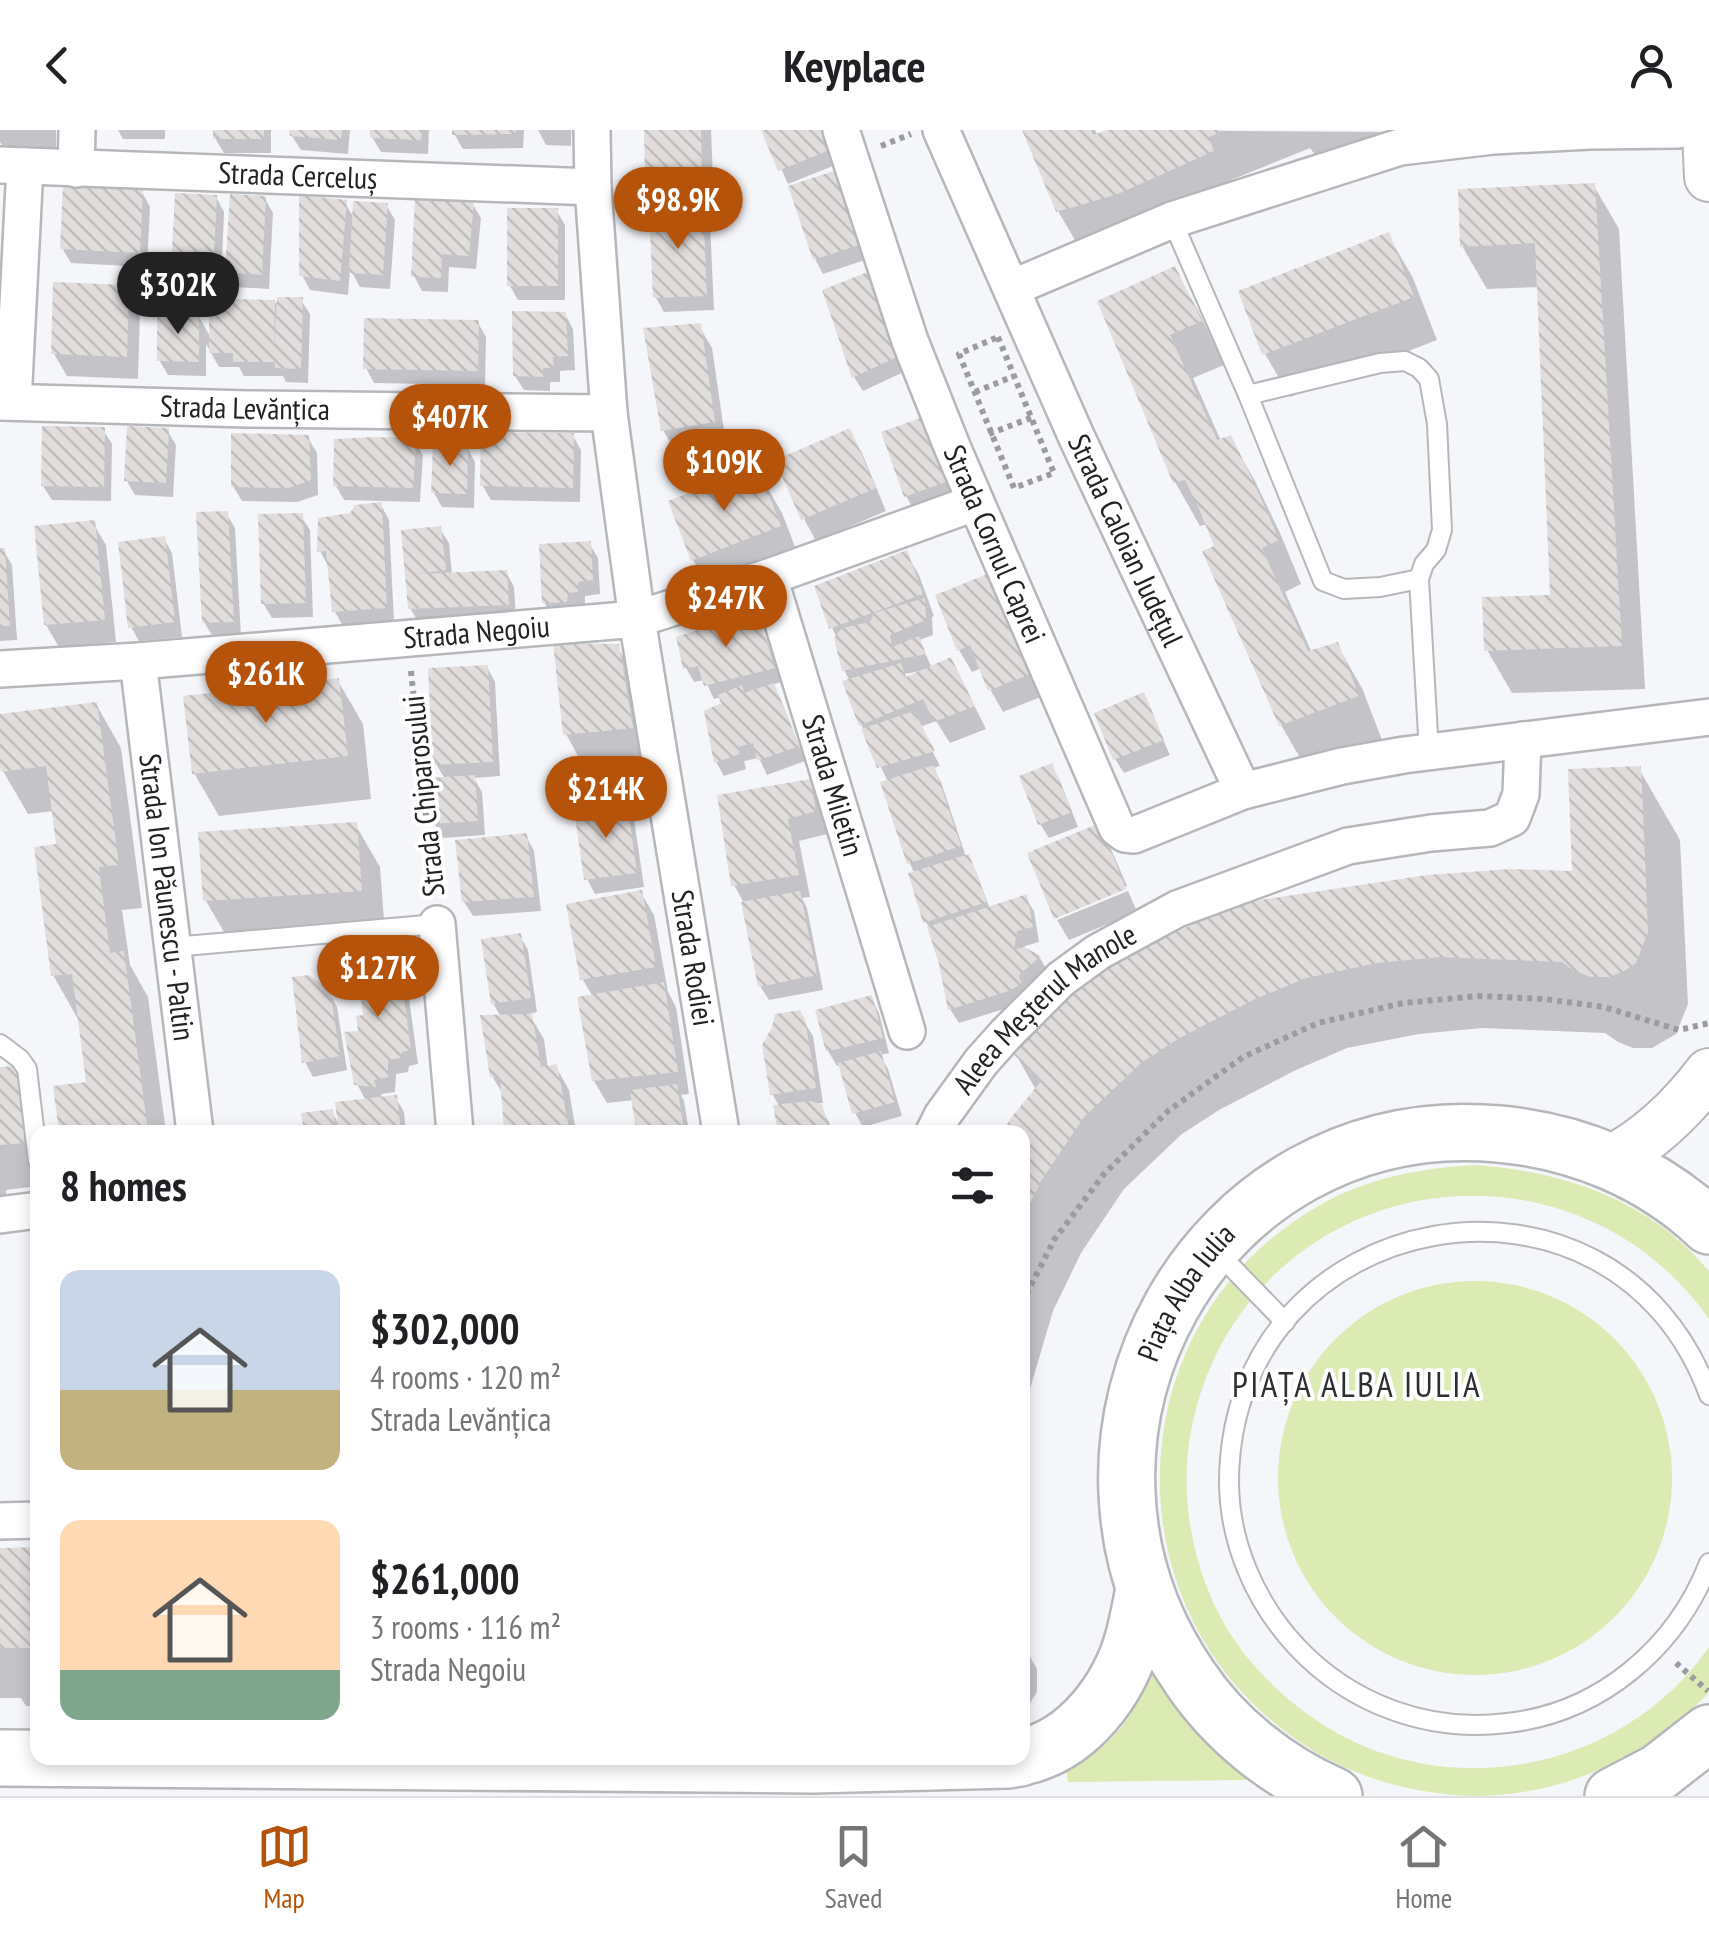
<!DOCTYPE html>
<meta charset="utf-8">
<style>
:root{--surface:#fff;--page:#f2f2f2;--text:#202124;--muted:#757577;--line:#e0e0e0;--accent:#b45309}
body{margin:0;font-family:"PT Sans Narrow",sans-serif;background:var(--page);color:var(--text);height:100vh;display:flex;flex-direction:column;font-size:38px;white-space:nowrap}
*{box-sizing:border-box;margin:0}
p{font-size:32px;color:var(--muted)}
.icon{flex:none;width:55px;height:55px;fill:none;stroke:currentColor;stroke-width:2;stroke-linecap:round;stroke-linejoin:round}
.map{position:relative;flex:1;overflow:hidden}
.side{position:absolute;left:30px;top:995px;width:1000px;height:640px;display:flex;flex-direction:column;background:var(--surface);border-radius:20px;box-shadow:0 5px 15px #0003}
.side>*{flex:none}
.price{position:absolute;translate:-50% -85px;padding:0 22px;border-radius:35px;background:var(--accent);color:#fff;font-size:32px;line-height:65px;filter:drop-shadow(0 2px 5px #0008)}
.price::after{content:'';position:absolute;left:50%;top:60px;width:30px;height:22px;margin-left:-15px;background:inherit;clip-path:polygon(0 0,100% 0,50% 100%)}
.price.selected{background:#222;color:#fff}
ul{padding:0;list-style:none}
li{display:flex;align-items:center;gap:30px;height:250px;padding:0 30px}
li span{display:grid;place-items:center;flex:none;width:280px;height:200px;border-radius:20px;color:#555}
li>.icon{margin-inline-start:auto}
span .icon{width:120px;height:120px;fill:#fffc;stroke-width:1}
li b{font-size:42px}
h2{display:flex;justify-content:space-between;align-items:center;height:120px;padding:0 30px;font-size:42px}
header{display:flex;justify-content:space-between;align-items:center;height:130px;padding:0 30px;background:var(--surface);font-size:45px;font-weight:700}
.tab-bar{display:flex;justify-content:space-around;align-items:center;height:140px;border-top:2px solid var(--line);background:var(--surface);font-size:28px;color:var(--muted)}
.tab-bar a{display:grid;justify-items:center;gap:5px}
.tab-bar .selected{color:var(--accent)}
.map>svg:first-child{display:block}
</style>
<header><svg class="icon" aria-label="back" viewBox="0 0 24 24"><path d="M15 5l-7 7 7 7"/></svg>Keyplace<svg class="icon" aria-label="person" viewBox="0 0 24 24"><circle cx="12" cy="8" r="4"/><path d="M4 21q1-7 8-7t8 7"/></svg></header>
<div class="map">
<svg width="1709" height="1666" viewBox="0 0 1709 1666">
<defs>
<pattern id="building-back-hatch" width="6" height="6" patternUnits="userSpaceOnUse" patternTransform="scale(2.5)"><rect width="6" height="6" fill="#e1dddc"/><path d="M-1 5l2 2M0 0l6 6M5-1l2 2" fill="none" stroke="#c1bdbc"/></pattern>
</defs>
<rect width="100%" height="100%" fill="#f5f6fa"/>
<!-- green -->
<g fill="#dceab3">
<path d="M1476,1035C1566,1042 1649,1070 1709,1141V1189C1587,1015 1325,1027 1222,1213C1197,1260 1184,1313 1187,1366C1191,1426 1212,1487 1252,1533C1302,1591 1369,1630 1447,1637C1549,1646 1650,1602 1709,1517V1562C1649,1627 1563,1666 1474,1666C1407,1664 1344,1645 1290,1605C1106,1472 1119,1190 1317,1077C1366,1048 1420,1038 1476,1035Z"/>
<circle cx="1475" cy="1348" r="197"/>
<path d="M1154,1533L1220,1621L1248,1650L1068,1652L1066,1640C1115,1615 1137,1584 1154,1533Z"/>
</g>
<!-- shadow -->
<g fill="#0003" fill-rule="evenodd">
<polygon points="0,0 56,0 56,21 4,19 0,12"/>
<polygon points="118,0 165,0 165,9 123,9"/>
<polygon points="215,0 271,0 271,23 224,23 215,8"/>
<polygon points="292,0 350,0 348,24 301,20 292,6"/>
<polygon points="372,0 429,0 428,24 381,22 372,7"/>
<polygon points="454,0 524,0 523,18 463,19 454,4"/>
<polygon points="538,0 571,0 571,16 546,15"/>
<polygon points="646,0 711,0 714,72 661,74 648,51"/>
<polygon points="764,0 824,0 838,34 788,54"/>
<polygon points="1025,0 1095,0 1098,6 1114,0 1391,2 1319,30 1310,18 1231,50 1237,65 1083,124 1058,81"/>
<polygon points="833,44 843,64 847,62 865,130 823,144 815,129"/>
<polygon points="1594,56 1619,99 1645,559 1512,563 1487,520 1553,467 1540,157 1487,159 1462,116"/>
<polygon points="142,62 150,77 147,137 71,133 62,118"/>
<polygon points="216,67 224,82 221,155 182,153 174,139"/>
<polygon points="265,69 273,83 269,159 236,157 228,142"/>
<polygon points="345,73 354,88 386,75 395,90 390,159 360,157 350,139 348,165 310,160 302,145"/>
<polygon points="472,73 481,88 476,139 449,137 448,162 422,161 414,146"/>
<polygon points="702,78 710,93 714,180 664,182 656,168"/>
<polygon points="556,80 565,95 565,170 518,170 510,156"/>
<polygon points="1388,105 1413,148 1437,210 1290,267 1265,224 1241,162"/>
<polygon points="1174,139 1199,182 1224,235 1193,248 1221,311 1230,308 1255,351 1280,403 1301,454 1285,462 1312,523 1337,515 1362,558 1382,610 1306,638 1281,595 1208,394 1200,396 1175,352 1101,173"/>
<polygon points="874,142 910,239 863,261 854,247 825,162"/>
<polygon points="127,157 140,180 138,249 67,246 54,224"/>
<polygon points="231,163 236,172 279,173 301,170 310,184 308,253 286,252 283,246 244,246 239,237 219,237 206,214 206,246 168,245 159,230 198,185 211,208"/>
<polygon points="565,184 573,199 575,240 560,241 560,252 550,252 550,261 524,260 515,246"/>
<polygon points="478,193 486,207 485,255 374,253 366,238"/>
<polygon points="699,196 712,218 726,314 676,322 663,300"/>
<polygon points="925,289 956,366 914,380 906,366"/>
<polygon points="103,300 112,314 111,371 52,370 43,356"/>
<polygon points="167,300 176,315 173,367 135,365 127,351"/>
<polygon points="849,301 862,323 886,381 816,411 804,389"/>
<polygon points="573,306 581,320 580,372 491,370 482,355"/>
<polygon points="308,308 317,323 318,365 297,372 242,371 233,356"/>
<polygon points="414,311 423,325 420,372 344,370 336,356"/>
<polygon points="467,317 475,332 474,378 442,377 434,363"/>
<polygon points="757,340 782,383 804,440 718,473 693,430"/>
<polygon points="381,375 389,390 394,492 343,496 335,482 328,436 320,421 351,386"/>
<polygon points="226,383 235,398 241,506 213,507 204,492"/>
<polygon points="301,386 310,400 313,487 272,488 263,473"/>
<polygon points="93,393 106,415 116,512 59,517 46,495"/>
<polygon points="440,399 449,413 452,445 506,442 514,457 516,489 419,493 410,478 404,403"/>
<polygon points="164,409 172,423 182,507 139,511 131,497"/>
<polygon points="589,413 598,428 600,464 585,466 585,476 553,487 544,472"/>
<polygon points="0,420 3,420 12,435 17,510 0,511"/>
<path d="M906,423L919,445L934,486L932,487L933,505L919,510L932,538L963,553L986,599L950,613L936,591L920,597L940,636L933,638L941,652L966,727L976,742L990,779L1025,767L1034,781L1039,812L1025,816L1024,819L1040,828L1048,842L1017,875L959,893L950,879L932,802L926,792L915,744L909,732L888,652L861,594L850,551L844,540L837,508L832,498ZM920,541L921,543L907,549L904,544Z"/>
<polygon points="994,444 1046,565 1003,582 990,559 982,538 972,542 959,520 938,466"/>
<polygon points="758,494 767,510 781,552 772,555 781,570 805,631 767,645 759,628 744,631 746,639 724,646 716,632 724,574 721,567 714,569 705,550 694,552 686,538"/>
<polygon points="617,516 642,560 656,641 590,648 566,604"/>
<polygon points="487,537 495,552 500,646 474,648 482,662 485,705 442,708 434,693 445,649 436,634"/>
<polygon points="338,551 363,594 371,669 219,686 194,643"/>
<polygon points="1143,565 1170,625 1124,643 1115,629"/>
<polygon points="96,574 121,618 142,778 122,780 130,835 148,867 166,1002 62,1002 56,958 89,954 78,889 53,845 59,717 54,681 28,684 3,641 0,586"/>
<polygon points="1051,636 1060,651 1078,697 1049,708 1040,694"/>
<polygon points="1639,639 1680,710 1688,874 1676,904 1652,918 1633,918 1618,912 1605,903 1482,898 1419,904 1347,918 1294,941 1219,980 1182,1004 1124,1059 1081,1123 1053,1181 1022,1286 1022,1002 1005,1002 1036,960 1015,923 1574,744"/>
<polygon points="809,651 822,674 827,704 799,711 810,767 802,768 807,778 823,860 769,870 760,856 744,773 734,755"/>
<polygon points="626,674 634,689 644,757 595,764 587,749"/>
<polygon points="355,694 380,737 385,803 231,814 206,771"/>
<polygon points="1099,696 1111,719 1127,756 1055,786"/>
<polygon points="526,706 534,721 541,781 473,786 464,772"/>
<polygon points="1128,761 1137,782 1069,810 1057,790"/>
<polygon points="641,763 654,785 668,862 676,877 689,964 681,965 684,971 689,1002 639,1002 634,970 607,973 594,951 593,867 583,850 569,776"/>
<polygon points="520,806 528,820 537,882 529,884 544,909 548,939 556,937 569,960 576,1002 507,1002 504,966 492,946 501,887 493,873"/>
<polygon points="394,832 407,854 418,934 409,936 408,942 396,944 395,962 381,964 382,969 395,967 404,982 406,1002 306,1002 304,986 332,982 341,998 366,971 357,954 361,904 366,887 363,858 356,847"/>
<polygon points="328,861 337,877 347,940 313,947 305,932"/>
<polygon points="871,868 879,883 889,923 880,925 888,939 902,986 863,997 855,983 841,935 837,936 828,921 818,882"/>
<polygon points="798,882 813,906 823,973 818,973 829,992 832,1002 780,1002 776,978 780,977 772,964"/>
<polygon points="15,938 40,982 38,1002 38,1056 6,1060 8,1075 0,1076 0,940"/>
<polygon points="0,1420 38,1426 38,1576 26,1576 21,1568 0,1568"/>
<polygon points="1022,1512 1037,1539 1037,1562 1022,1586"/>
</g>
<!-- building -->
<g fill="url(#building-back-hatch)">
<rect x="213" y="0" width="51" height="9"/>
<polygon points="289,0 342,0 341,10 290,6"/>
<polygon points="370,0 422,0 421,10 370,8"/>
<polygon points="452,0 516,0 515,4 452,5"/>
<polygon points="644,0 701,0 702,50 645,52"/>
<polygon points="761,0 824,0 832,19 778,41"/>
<polygon points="1022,0 1091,0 1093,5 1107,0 1224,0 1209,7 1214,21 1118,64 1056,82"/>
<polygon points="834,41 841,62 848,59 858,87 850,90 859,115 813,130 788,56"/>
<polygon points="1595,53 1622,516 1484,521 1482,467 1550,465 1535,113 1460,117 1458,59"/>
<polygon points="63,55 143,60 140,123 60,119"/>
<polygon points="175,63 217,65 213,141 171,139"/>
<polygon points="230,64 266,66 262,145 225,142"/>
<polygon points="299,65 347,70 340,151 299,146"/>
<polygon points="415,67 474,71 469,126 442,124 441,148 411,147"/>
<polygon points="353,71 388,73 383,145 349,143"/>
<polygon points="703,76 707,166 653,168 649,78"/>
<rect x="507" y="78" width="51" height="78"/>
<polygon points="1389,102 1414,167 1262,225 1238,161"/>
<polygon points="1175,136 1202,191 1170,205 1217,310 1231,305 1256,357 1279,410 1262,418 1308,521 1338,512 1359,566 1279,596 1202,421 1214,416 1200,381 1185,350 1173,353 1097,171"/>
<polygon points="875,139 903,224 852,248 822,160"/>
<polygon points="53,152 129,155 127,227 51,224"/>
<polygon points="209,160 233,161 233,169 275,170 274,221 277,167 303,167 301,239 275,238 275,232 233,232 233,223 209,223"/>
<polygon points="512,181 566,182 568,226 553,227 554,238 543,238 543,247 513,246"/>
<polygon points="157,182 199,183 199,232 157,231"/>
<polygon points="364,188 479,190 478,241 363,239"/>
<polygon points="701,193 715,292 661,301 643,198"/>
<polygon points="926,286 949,351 904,367 881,302"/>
<polygon points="42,296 105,297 104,357 41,356"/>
<polygon points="127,296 169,298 166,353 124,351"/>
<polygon points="850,298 876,358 801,390 775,330"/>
<polygon points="481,302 574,303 573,358 480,356"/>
<polygon points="231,303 309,305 311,350 288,358 231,357"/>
<polygon points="373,307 416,308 413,358 333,356 334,309"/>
<polygon points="433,313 468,315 467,364 431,363"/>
<polygon points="758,336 781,396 691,431 668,371"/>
<polygon points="382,372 387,478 332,482 326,421 317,422 318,388 350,383 355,375"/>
<polygon points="228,381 234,492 202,493 196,382"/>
<polygon points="303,383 306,473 261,474 258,384"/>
<polygon points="95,390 105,490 44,495 34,396"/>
<polygon points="441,396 446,440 418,444 507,440 509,475 408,479 401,400"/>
<polygon points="165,406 175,492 128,498 118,412"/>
<polygon points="591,411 593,450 578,452 578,462 568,463 567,472 542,473 539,414"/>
<polygon points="0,418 5,418 10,496 0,496"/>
<polygon points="907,420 923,464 829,499 814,456"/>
<polygon points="995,441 1035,542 988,561 970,515 957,521 935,465"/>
<polygon points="925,468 926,490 890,505 892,517 919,506 926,524 842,541 834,508 842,498 870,492 874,483"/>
<polygon points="747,487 760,492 775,538 704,556 698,536 683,539 676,507 732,489"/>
<polygon points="553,513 619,514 633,598 563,605"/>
<polygon points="951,527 975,576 934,592 923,569 859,596 842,551 901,533 906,547"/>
<polygon points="488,535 493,632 433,635 428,538"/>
<polygon points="339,548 348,626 192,644 183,566"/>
<polygon points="774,553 799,616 757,631 753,613 738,617 740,624 714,633 704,581 721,573 718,565 742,555 744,563"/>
<polygon points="1144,562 1164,610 1113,630 1094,583"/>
<polygon points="97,572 119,735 99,737 110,823 124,821 148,1002 59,1002 53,956 86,952 72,844 51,846 34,717 56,714 46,636 1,642 0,638 0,584"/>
<polygon points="914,581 935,621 877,638 861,599"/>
<polygon points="1052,633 1072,682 1038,695 1019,646"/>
<polygon points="934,635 961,716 907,734 880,652"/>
<polygon points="1641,636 1648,802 1636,833 1626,840 1610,847 1591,847 1574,841 1562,832 1440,827 1377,833 1306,848 1253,870 1178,909 1141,933 1084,987 1041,1051 1022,1090 1022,1002 1002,1002 1013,985 1042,950 1012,923 1081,857 1123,828 1234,774 1427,745 1511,739 1572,741 1568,639"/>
<polygon points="475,645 478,691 431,694 428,648"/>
<polygon points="810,649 816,681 788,689 799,745 731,756 717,665"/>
<polygon points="627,671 637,743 584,750 574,679"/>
<polygon points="357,692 362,761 203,771 198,702"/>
<polygon points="1100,693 1126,759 1054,789 1027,723"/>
<polygon points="527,703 534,767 462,772 455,710"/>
<polygon points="969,724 987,772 923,793 908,743"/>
<polygon points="642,760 656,837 580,850 566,774"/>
<polygon points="800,761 817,845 758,857 741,772"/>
<polygon points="1027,764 1033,797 1017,801 1014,820 1024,817 1041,826 1019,845 1021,854 1009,861 948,880 939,834 927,797"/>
<polygon points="521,803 531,868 491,874 481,809"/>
<polygon points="353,827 388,827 395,830 400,837 411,920 402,922 401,928 388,930 388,947 374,950 376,957 354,955 344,902 358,901 356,886 363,885 359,848 354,848"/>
<polygon points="309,845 330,860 340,926 302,933 292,847"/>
<polygon points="664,852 678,942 592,951 577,867"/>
<polygon points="872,865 883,908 826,922 815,880"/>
<polygon points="800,880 805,889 816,958 770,965 762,915 772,897 775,884"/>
<polygon points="532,884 541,937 557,934 569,999 547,1002 504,1002 500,948 490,947 480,885"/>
<polygon points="881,921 895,972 852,984 838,933"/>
<polygon points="17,936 25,1013 0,1015 0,937"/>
<polygon points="677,954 684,1002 636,1002 630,960"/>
<polygon points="397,965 401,1002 339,1002 335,972"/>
<polygon points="810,971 822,974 830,1002 778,1002 773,975"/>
<polygon points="333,979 336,1002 304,1002 301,983"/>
<polygon points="35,1417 38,1424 38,1518 0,1518 0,1418"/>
</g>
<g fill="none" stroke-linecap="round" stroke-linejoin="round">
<!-- service casing -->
<g stroke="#b6b7bb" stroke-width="22">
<g id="service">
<polyline points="1172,90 1248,265 1323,451 1344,459 1380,457 1419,449"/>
<polyline points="1248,265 1380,233 1405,231 1419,238 1429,249 1437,294 1442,400 1436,420 1424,434 1419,449 1429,622"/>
<polyline points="173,817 437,794"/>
<polyline points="0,914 20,929 27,939 38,1031"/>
<polyline points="1219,1124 1285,1192"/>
<path d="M1709,1265C1614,1005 1231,1072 1229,1351C1229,1412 1255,1472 1296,1516C1350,1574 1428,1603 1507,1593C1600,1583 1676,1518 1709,1433"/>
</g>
</g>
<!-- minor casing -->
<g stroke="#b6b7bb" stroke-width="40">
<g id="minor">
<path id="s1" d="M592,0L593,57L609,283L637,489L721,1002"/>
<path id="s2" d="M841,0L910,211L953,319L1117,698L1125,704L1134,705L1243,661L1342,636L1404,625L1709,587"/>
<path id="s3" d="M941,0L1077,308L1243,661"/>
<path id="s4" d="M0,35L593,57"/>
<polyline points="76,39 77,0"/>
<polyline points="1012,158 1172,90 1400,17 1493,6 1590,1 1678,0"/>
<path id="s5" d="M0,272L247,279L609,283"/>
<polyline points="13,272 25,36"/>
<path id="s6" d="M769,447L907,901"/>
<path id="s7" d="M138,531L195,1002"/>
<path id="s8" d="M0,539L138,531L637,489L769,447L974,373"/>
<polyline points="437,794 455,1002"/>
<path id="s9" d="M934,1002L942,986L981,932L1006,904L1061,849L1098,822L1177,779L1348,716L1431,703L1490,698L1512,688L1521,664L1523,610"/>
<polyline points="0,1085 38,1080"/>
<polyline points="0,1391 38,1390"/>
</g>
</g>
<!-- secondary casing -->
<g stroke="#b6b7bb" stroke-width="52">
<g id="secondary">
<polyline points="1707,0 1709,47"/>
<path d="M1609,1031C1650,1010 1681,980 1709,943"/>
</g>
</g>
<!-- primary casing -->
<g stroke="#b6b7bb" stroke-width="60">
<g id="primary">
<path d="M1022,1627C1079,1615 1120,1559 1134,1506C1138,1490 1141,1475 1144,1459"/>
<polyline points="0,1628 813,1635 1008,1630 1020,1628"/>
<path id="s10" d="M1334,1666C1277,1641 1225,1600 1190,1548C1024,1308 1204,977 1499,1004C1577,1011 1652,1042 1709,1096"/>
<polyline points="1613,1666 1659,1642 1709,1603"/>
</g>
</g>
<!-- path -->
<g stroke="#9b9c9f" stroke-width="6" stroke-dasharray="5 5" stroke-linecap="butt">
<polyline points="881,16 911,4"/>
<polygon points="998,207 1054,343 1014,358 959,224"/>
<polyline points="975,262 1014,246"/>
<polyline points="989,304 1033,287"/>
<polyline points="411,541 434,763"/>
<polyline points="1022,1173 1054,1110 1104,1044 1168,981 1243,927 1318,893 1403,873 1479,866 1545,869 1604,877 1679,900 1709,893"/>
<polyline points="1676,1533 1708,1561"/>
</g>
<!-- service -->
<use href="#service" stroke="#fff" stroke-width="18"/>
<!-- minor -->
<use href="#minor" stroke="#fff" stroke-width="35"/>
<!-- secondary -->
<use href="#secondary" stroke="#fff" stroke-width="48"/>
<!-- primary -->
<use href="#primary" stroke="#fff" stroke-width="55"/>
</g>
<g text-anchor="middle" stroke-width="8" stroke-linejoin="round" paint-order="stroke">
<!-- street labels -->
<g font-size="30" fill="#212223" stroke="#fff">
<text dy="10" stroke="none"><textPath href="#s4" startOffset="298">Strada Cerceluș</textPath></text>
<text dy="10" stroke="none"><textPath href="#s5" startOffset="245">Strada Levănțica</textPath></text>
<text dy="10" stroke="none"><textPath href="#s3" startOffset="450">Strada Caloian Județul</textPath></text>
<text dy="10" stroke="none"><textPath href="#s2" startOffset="442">Strada Cornul Caprei</textPath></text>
<text dy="10" stroke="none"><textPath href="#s8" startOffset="478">Strada Negoiu</textPath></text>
<text dy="10" stroke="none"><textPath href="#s6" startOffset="218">Strada Miletin</textPath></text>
<text transform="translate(424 666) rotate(-96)" y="10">Strada Chiparosului</text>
<text dy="10" stroke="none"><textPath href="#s7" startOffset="238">Strada Ion Păunescu - Paltin</textPath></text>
<text dy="10" stroke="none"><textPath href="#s1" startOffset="835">Strada Rodiei</textPath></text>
<text dy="10" stroke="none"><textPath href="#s9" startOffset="168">Aleea Meșterul Manole</textPath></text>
<text dy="10" stroke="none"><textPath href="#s10" startOffset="600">Piața Alba Iulia</textPath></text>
</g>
<!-- quarter labels -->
<g font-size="35" letter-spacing="2.5" fill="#2e2f31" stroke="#fff">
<text x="1357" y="1267">PIAȚA ALBA IULIA</text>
</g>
</g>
</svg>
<b class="price" style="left:678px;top:122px">$98.9K</b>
<b class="price selected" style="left:178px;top:207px">$302K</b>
<b class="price" style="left:450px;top:339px">$407K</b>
<b class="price" style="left:724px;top:384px">$109K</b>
<b class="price" style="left:726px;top:520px">$247K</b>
<b class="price" style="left:266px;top:596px">$261K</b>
<b class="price" style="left:606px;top:711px">$214K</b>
<b class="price" style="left:378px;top:890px">$127K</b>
<section class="side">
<h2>8 homes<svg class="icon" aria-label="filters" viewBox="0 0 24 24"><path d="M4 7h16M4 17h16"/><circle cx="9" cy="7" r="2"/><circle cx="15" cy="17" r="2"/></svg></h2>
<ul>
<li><span style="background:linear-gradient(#c9d6e8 60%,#c2b280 0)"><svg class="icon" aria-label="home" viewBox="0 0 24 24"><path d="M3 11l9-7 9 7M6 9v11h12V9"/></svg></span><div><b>$302,000</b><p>4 rooms · 120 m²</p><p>Strada Levănțica</p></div></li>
<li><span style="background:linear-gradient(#ffd9b3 75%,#7fa58c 0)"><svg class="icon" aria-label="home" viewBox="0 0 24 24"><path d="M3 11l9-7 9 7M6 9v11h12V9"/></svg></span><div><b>$261,000</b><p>3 rooms · 116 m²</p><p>Strada Negoiu</p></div></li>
</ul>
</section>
</div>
<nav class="tab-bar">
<a class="selected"><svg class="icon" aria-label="map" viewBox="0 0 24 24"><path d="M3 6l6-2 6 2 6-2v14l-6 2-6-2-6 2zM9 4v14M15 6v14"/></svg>Map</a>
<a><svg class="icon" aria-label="saved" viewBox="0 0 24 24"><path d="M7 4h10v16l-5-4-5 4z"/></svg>Saved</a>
<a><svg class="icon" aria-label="home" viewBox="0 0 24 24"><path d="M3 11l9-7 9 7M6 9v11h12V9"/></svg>Home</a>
</nav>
